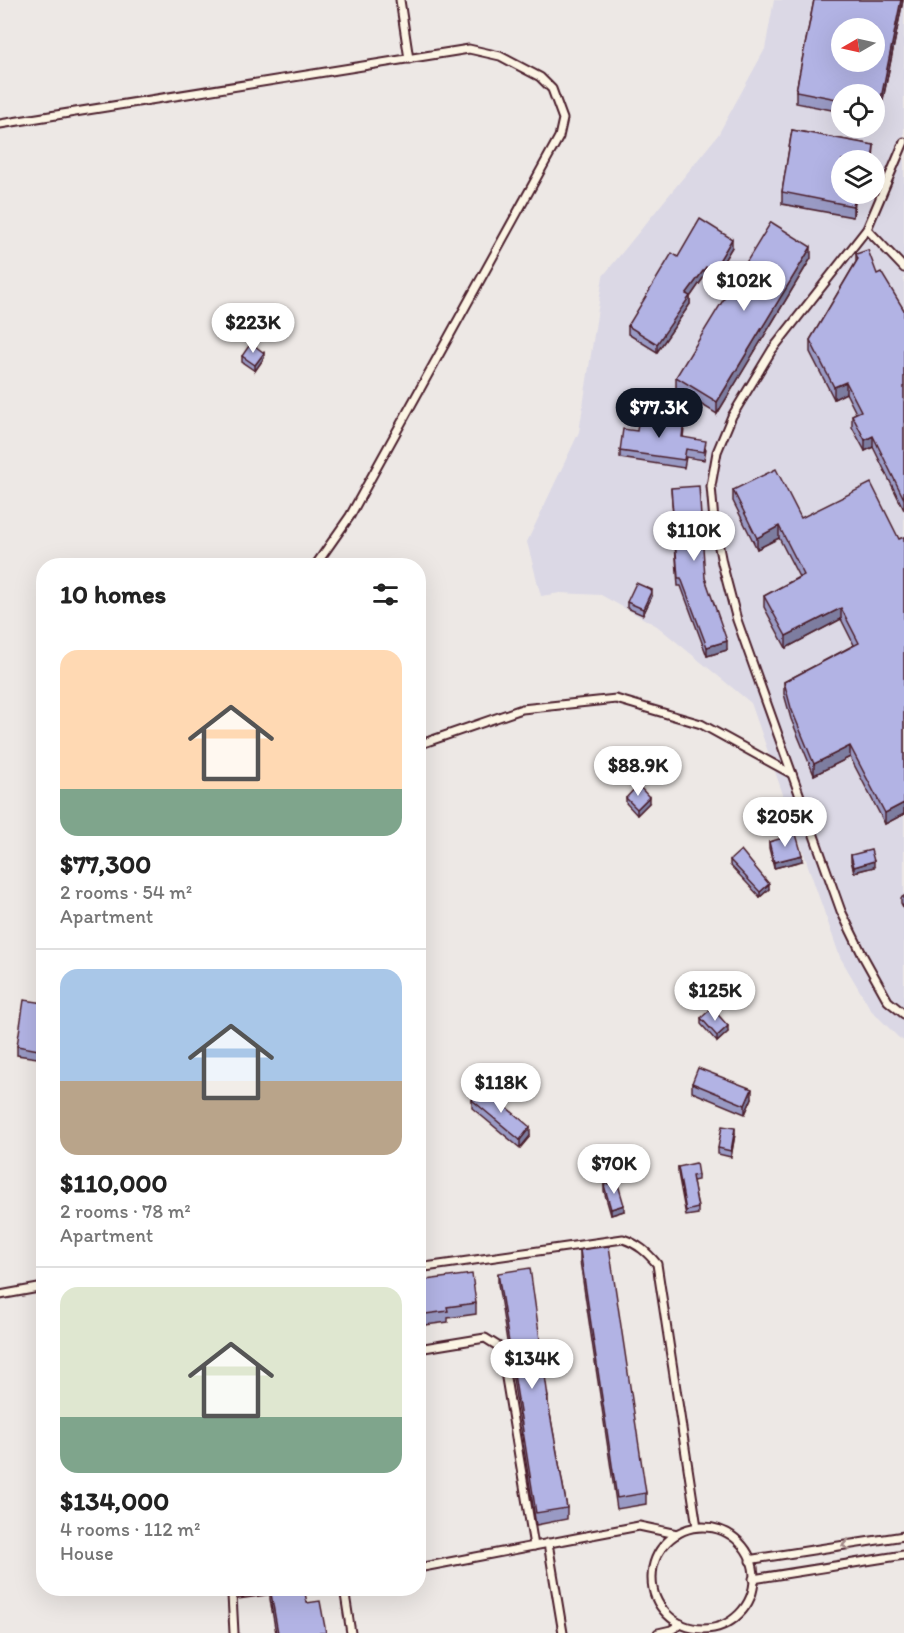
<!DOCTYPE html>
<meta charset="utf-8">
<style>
:root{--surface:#fff;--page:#f2f2f2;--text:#222;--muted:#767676;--line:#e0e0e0;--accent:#111827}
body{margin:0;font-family:Itim,sans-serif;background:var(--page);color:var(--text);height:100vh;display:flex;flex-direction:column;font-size:22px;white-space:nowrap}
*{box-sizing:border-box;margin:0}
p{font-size:20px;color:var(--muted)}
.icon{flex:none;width:33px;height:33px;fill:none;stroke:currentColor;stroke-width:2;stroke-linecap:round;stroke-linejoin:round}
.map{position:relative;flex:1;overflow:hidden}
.sheet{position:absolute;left:36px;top:558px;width:390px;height:1038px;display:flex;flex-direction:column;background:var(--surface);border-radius:24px;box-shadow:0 6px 24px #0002}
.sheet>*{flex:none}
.needle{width:39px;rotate:261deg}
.buttons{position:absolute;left:831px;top:18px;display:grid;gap:12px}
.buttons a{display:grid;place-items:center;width:54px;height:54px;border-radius:50%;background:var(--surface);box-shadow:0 6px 24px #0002;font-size:30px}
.price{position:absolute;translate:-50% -51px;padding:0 14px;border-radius:21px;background:#fff;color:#222;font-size:20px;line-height:39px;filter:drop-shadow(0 2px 3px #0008)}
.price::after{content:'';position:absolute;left:50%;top:36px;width:18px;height:14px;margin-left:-9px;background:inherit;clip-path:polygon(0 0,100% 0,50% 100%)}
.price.current{background:var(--accent);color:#fff}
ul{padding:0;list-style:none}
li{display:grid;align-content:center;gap:12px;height:318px;padding:0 24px}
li+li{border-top:2px solid var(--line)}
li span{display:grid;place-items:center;height:186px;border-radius:18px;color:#555}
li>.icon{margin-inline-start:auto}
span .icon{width:108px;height:108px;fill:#fffc;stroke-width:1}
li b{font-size:26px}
h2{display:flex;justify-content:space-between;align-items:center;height:72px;padding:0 24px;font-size:26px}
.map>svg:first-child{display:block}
</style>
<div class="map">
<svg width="904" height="1633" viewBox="0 0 904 1633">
<rect width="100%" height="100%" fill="#ede8e5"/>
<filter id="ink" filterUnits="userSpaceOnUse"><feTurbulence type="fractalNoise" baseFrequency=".0167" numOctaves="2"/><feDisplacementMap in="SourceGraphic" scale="12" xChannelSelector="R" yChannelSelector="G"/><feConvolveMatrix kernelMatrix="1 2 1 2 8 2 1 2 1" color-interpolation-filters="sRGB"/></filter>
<g filter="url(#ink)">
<!-- built -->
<path fill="#dbd8e5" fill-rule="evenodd" d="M774,0H904V1041L898,1037L871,1010L840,957L751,703L657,626L601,595L560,593L541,596L527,542L579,432L603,276L718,135L765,49ZM842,28H874V62H842ZM842,94H874V128H842ZM842,160H874V194H842Z"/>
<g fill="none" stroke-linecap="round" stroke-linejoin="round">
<!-- lane casing -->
<g stroke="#4a1f2b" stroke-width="11">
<g id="lane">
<polyline points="400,0 409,59"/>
<polyline points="0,124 469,49 500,56 540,77 552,89 563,119 559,137 350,516 315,566"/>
<polyline points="904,142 867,229 772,350 732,416 717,452 711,486 714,521 722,563 737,620 841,911 863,956 888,1001 904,1014"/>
<polyline points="867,229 904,268"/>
<polyline points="418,745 522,709 616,699 701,724 792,774"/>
<path d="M418,1268L623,1239C638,1244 647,1252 657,1264L697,1527"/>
<polyline points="0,1295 44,1287"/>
<polyline points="418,1349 485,1338 501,1348 534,1546"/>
<circle cx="703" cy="1578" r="51"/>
<polyline points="548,1543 563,1633"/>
<polyline points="750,1561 754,1559 904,1536"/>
<polyline points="418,1568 639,1526 677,1534"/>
<polyline points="753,1579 904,1555"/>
<polyline points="344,1588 351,1633"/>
<polyline points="232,1595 282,1588"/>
<polyline points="234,1633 232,1595 235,1588"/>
<polyline points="658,1633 671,1630 681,1624"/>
</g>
</g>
<!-- lane -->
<use href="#lane" stroke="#fcf5e5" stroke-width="7"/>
</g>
<!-- wall -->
<g fill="#999ac4" stroke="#4a1f2b" stroke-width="1.5">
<polygon points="814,0 903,0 879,119 874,118 874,94 842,94 842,112 796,103 796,91"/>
<polygon points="792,130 874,145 873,160 842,160 842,194 856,194 853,217 782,204 782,192"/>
<polygon points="732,247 713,279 706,274 690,297 690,304 657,352 628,334 628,326 678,257"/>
<polygon points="856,254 877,274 904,310 904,510 873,447 865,451 852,427 852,415 856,413 846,393 834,399 810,352 810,340 856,262"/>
<polygon points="811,258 717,414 676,389 676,377"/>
<polygon points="242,356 264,358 255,371 242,362"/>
<polygon points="684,429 683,437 706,449 704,460 686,457 684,468 620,458 620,451 637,431"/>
<polygon points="671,488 705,578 727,650 707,656 681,586 678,586"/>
<polygon points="733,490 801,518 899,539 904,537 904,814 885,824 850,757 814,775 791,719 784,694 784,682 854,645 841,619 786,648 764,607 764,596 799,577 779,538 757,549 733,501"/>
<polygon points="652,596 643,615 627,608 627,602"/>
<polygon points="626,798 649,803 637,815 626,803"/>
<polygon points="769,842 802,861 774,868 769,848"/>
<polygon points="851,855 874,867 854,872 851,861"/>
<polygon points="730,860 769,889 760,897 730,865"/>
<polygon points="904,896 904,909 901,903 901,898"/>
<polygon points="44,1003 44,1059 17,1055 17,1046"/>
<polygon points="701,1018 728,1032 717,1042 701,1024"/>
<polygon points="692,1083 752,1098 745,1114 692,1092"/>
<polygon points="472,1100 530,1136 520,1148 472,1108"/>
<polygon points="735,1134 731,1157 718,1154 718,1148"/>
<polygon points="678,1167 698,1175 698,1180 693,1181 698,1208 698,1214 686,1216 678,1173"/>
<polygon points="604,1185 624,1211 611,1215 604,1191"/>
<polygon points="580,1250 646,1493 646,1504 617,1509 580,1261"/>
<polygon points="498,1273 548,1397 548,1403 567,1508 567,1519 536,1525 498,1284"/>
<polygon points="418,1281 476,1303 476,1314 448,1318 448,1322 418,1326"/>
<polygon points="270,1588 307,1603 326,1633 276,1633 270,1599"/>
</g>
<!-- shaded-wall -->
<g fill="#7d7da0" stroke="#4a1f2b" stroke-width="1.5">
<polygon points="901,0 903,0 879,119 879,108"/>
<polygon points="855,194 856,194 853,217 853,206"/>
<polygon points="732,239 732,247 713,279 713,271"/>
<polygon points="811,247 811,258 717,414 717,402"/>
<polygon points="706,267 706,274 690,297 690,304 657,352 657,344 686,294"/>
<polygon points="264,353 264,358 255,371 255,365"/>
<polygon points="846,382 846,393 834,399 834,387"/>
<polygon points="873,436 873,447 865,451 865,440"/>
<polygon points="779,526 779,538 757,549 757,538"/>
<polygon points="652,590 652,596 643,615 643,609"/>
<polygon points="841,608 841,619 786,648 786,636"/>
<polygon points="727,641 727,650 707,656 707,647"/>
<polygon points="850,746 850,757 814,775 814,764"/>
<polygon points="649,797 649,803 637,815 637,809"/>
<polygon points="904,803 904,814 885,824 885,813"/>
<polygon points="802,855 802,861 774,868 774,862"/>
<polygon points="874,861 874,867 854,872 854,867"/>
<polygon points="769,884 769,889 760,897 760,892"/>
<polygon points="728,1026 728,1032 717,1042 717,1036"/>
<polygon points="752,1089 752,1098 745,1114 745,1105"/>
<polygon points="530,1127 530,1136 520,1148 520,1140"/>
<polygon points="735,1128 735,1134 731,1157 731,1151"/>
<polygon points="624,1205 624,1211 611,1215 611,1209"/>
</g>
<!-- building -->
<g fill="#b2b3e4" stroke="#4a1f2b" stroke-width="1.5" fill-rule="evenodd">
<path d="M814,0H901L879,108L874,107V94H842V100L796,91ZM842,28H874V62H842Z"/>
<polygon points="792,130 874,145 872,160 842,160 842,194 855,194 853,206 782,192"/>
<polygon points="700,219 732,239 713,271 706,267 686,294 690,296 657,344 628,326 672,253 678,257"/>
<polygon points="771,222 811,247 717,402 676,377"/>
<polygon points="868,250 877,274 881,272 904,310 904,499 873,436 865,440 852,415 861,411 846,382 834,387 810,340 858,259 856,254"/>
<polygon points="251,343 264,353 255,365 242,356"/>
<polygon points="639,415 684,421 682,437 706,441 704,452 686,449 684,460 620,451 623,429 637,431"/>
<polygon points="776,469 801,518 871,483 899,539 904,537 904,803 885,813 850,746 814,764 791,708 784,682 859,643 841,608 786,636 764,596 804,575 779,526 757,538 733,490"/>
<polygon points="699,486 705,578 727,641 707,647 681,578 678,578 671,488"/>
<polygon points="636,583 652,590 643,609 627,602"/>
<polygon points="638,785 649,797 637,809 626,798"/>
<polygon points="796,834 802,855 774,862 769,842"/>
<polygon points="741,850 769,884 760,892 730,860"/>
<polygon points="871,850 874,861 854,867 851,855"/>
<polygon points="24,1000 44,1003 44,1051 17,1046"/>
<polygon points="712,1008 728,1026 717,1036 701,1018"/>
<polygon points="698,1068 752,1089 745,1105 692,1083"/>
<polygon points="482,1087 530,1127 520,1140 472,1100"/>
<polygon points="722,1126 735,1128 731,1151 718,1148"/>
<polygon points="696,1163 698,1175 692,1176 698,1208 686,1211 678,1167"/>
<polygon points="617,1181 624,1205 611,1209 604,1185"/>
<polygon points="609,1246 646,1493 617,1498 580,1250"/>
<polygon points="530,1268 548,1397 547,1397 567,1508 536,1513 498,1273"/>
<polygon points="472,1274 476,1303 447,1307 448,1311 418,1315 418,1281"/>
<polygon points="270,1588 304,1588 307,1603 320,1601 326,1633 278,1633"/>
</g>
<!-- one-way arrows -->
<defs><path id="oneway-chevron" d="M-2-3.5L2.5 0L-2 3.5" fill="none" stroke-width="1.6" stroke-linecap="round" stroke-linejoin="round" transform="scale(1.5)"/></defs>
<use stroke="#a38a88" href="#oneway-chevron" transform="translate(846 1545) rotate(171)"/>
</g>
</svg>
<div class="buttons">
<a><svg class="needle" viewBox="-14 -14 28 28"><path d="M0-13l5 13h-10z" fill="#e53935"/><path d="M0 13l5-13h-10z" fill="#767676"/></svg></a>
<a><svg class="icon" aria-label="locate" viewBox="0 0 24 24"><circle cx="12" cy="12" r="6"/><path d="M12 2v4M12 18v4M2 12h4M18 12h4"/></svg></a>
<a><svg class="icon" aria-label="layers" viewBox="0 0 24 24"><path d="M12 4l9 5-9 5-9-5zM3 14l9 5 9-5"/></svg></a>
</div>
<b class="price" style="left:744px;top:312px">$102K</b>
<b class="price" style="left:253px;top:354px">$223K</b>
<b class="price current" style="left:659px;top:439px">$77.3K</b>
<b class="price" style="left:694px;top:562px">$110K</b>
<b class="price" style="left:638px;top:797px">$88.9K</b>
<b class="price" style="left:785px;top:848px">$205K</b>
<b class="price" style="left:715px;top:1022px">$125K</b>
<b class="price" style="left:501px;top:1114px">$118K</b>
<b class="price" style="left:614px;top:1195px">$70K</b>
<b class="price" style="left:532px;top:1390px">$134K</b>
<section class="sheet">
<h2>10 homes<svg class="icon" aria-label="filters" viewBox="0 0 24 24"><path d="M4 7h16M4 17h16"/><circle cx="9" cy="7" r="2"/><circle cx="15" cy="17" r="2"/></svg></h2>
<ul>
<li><span style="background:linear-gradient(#ffd9b3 75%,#7fa58c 0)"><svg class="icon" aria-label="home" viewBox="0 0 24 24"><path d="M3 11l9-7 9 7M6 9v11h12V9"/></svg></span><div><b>$77,300</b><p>2 rooms · 54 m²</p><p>Apartment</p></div></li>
<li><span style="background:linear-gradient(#a9c7e8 60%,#b9a48a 0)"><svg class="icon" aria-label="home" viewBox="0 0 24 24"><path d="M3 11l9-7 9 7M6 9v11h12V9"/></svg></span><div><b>$110,000</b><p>2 rooms · 78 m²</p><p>Apartment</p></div></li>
<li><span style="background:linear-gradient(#dfe7d0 70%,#7fa58c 0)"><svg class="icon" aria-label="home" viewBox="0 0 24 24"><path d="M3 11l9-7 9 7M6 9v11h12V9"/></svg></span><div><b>$134,000</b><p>4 rooms · 112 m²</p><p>House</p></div></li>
</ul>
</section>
</div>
